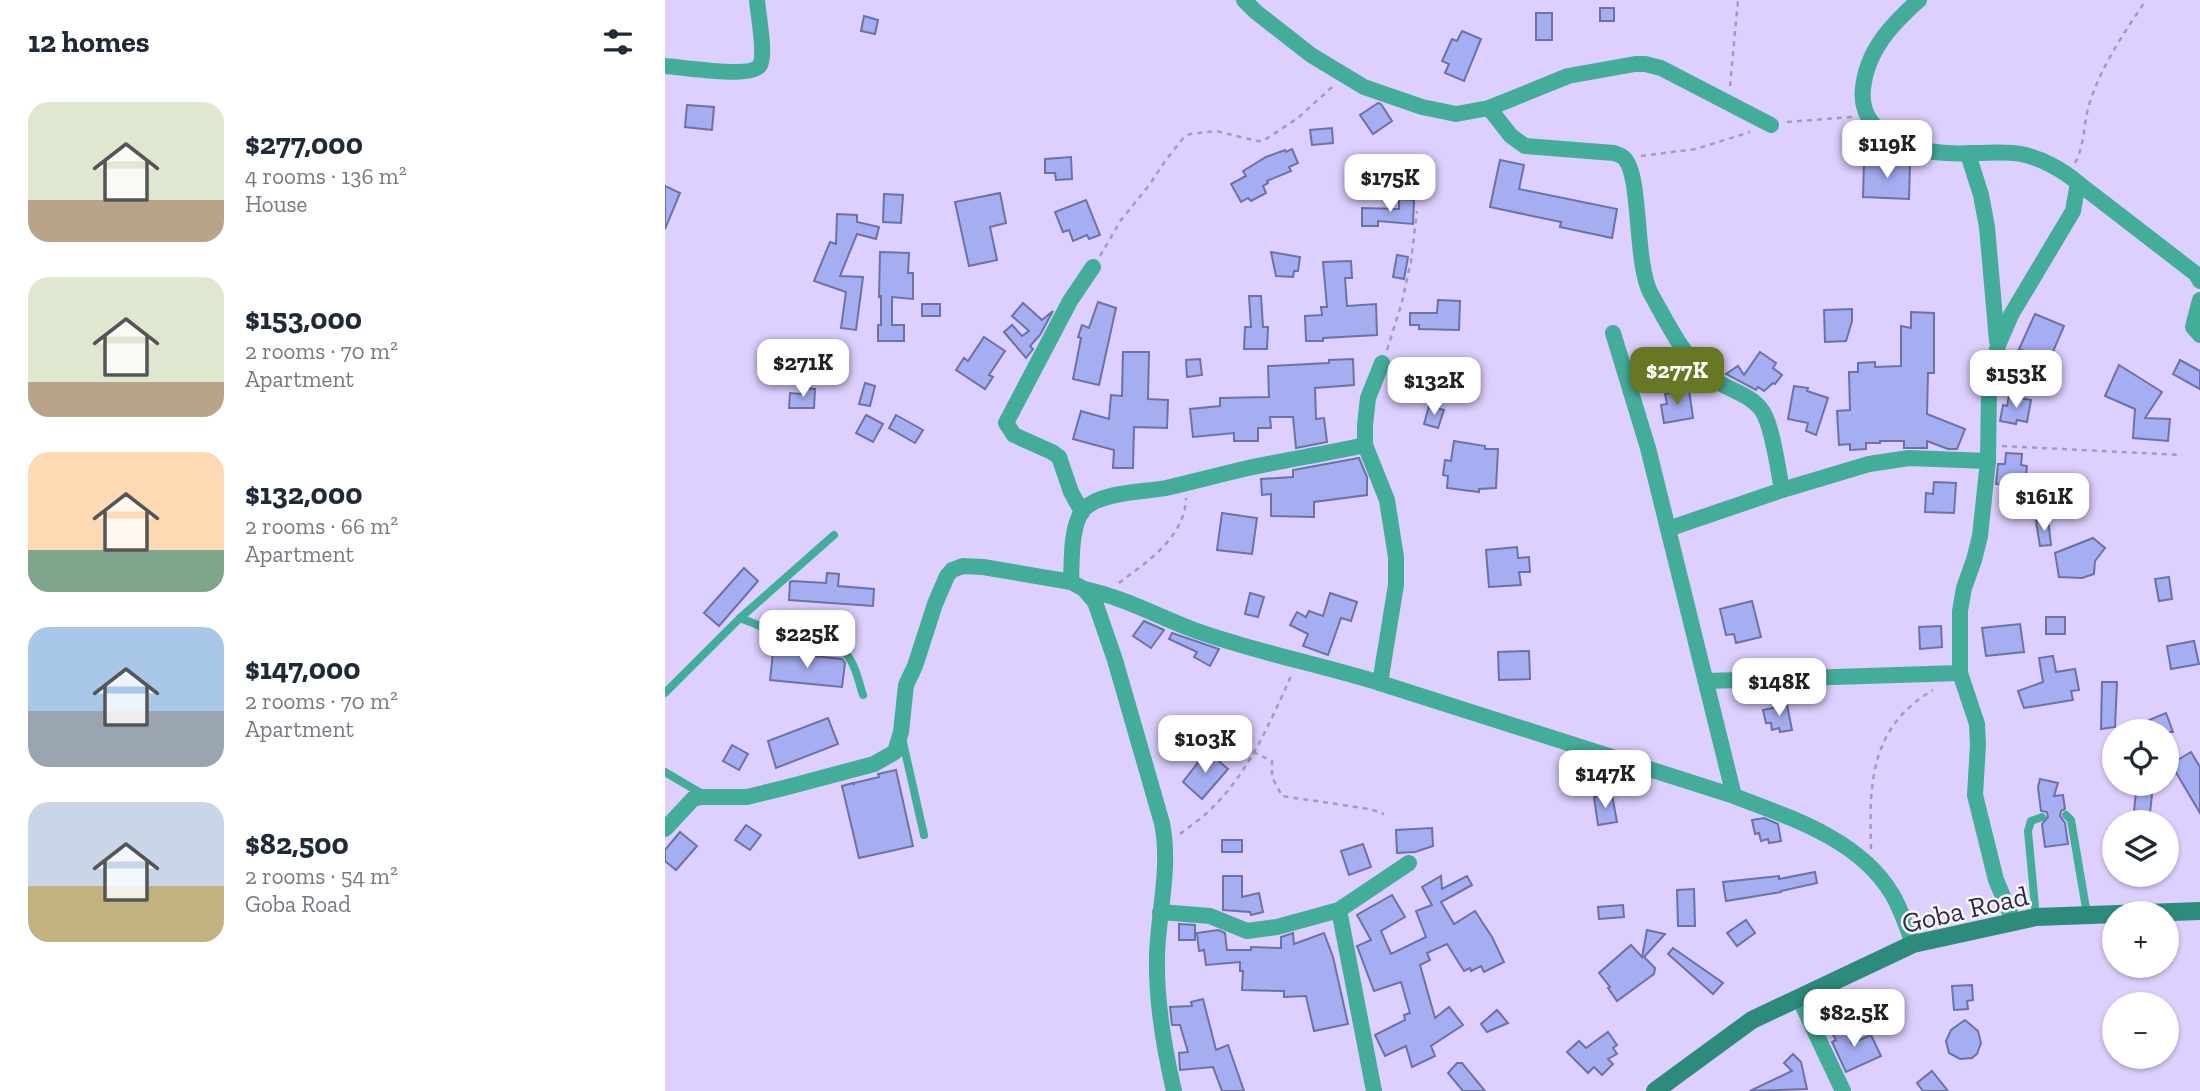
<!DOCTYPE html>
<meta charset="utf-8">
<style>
:root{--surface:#fff;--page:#f2f2f3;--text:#1f2937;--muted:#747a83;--accent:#687723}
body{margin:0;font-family:"Zilla Slab",serif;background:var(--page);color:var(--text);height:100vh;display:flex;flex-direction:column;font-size:26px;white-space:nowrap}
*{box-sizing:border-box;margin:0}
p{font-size:23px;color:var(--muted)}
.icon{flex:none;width:38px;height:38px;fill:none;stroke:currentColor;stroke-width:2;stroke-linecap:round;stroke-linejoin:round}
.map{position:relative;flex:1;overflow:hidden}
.details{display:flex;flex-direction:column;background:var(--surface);width:665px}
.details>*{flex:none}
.buttons{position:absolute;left:1437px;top:719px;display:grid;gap:14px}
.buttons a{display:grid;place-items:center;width:77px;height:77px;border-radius:50%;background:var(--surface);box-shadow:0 2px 5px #0004;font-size:35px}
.price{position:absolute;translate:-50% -60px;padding:0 16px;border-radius:14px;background:#fff;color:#222;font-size:23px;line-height:46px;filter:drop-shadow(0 2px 4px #0008)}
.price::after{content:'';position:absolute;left:50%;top:42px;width:21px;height:16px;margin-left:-10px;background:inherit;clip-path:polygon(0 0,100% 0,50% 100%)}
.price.current{background:var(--accent);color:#fff}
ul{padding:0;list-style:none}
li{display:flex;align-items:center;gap:21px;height:175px;padding:0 28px}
li span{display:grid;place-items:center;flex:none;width:196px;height:140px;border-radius:21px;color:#555}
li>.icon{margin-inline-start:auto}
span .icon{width:84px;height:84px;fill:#fffc;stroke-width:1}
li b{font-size:30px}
h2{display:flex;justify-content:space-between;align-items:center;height:84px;padding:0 28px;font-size:30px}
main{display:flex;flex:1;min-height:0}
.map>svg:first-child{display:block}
</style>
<main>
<section class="details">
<h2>12 homes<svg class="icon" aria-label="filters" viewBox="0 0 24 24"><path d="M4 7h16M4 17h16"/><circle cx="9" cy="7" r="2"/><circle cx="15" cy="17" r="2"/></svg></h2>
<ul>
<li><span style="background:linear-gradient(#dfe7d0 70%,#b9a48a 0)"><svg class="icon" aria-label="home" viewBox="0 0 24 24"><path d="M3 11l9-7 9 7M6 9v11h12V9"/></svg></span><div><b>$277,000</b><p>4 rooms · 136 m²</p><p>House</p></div></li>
<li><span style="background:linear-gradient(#dfe7d0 75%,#b9a48a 0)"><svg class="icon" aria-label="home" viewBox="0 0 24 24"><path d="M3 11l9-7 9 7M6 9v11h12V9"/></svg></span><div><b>$153,000</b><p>2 rooms · 70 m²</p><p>Apartment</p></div></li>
<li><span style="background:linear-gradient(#ffd9b3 70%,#7fa58c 0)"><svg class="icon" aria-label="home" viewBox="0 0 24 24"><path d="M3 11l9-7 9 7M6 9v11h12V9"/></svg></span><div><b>$132,000</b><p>2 rooms · 66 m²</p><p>Apartment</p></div></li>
<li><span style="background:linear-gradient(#a9c7e8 60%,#9aa5b1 0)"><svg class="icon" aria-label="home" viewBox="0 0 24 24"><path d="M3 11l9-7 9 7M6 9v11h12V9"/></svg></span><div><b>$147,000</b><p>2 rooms · 70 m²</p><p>Apartment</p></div></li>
<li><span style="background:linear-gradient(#c9d6e8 60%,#c2b280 0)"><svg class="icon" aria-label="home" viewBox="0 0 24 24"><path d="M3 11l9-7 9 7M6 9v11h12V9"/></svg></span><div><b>$82,500</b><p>2 rooms · 54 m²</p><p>Goba Road</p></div></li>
</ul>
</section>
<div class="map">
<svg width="1535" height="1091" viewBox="0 0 1535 1091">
<rect width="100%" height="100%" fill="#ddcffe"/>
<!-- building -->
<g fill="#a6aef2" stroke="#6c71a7" stroke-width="2">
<rect x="935" y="8" width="14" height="13"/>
<rect x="871" y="13" width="16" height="27"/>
<polygon points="199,16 213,20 210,34 196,31"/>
<polygon points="797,31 816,39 799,81 780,73 784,64 777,61 787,39 792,41"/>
<polygon points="713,103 716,104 727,121 708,134 695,115"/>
<polygon points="22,105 49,107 47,130 20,127"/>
<polygon points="667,128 668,143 647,145 645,130"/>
<polygon points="627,149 633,163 624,167 626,171 602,181 603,183 598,186 601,193 586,201 583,198 576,202 566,184 581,176 578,171 601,157 620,150 621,152"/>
<polygon points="406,157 407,179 391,180 390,173 380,173 380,159"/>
<polygon points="835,160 859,165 854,189 952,209 947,238 895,227 896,222 825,207"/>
<polygon points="1199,161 1245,162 1244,199 1198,197"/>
<polygon points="0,186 15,193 0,229"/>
<polygon points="335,193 341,223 325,227 332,260 304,266 290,202"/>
<polygon points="219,194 238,195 236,223 218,222"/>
<polygon points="734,199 749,200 748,224 713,221 713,226 697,226 697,208 734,209"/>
<polygon points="421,200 435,235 424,239 422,235 408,241 404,230 398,232 390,212"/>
<polygon points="172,214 192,215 192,222 214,227 211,239 192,234 175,276 198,277 191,330 176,328 181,292 149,281 165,242 171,244"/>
<polygon points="215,252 244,253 243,273 248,273 248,299 227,297 227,325 239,325 239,341 213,341 213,325 216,325 216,296 214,297"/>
<polygon points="606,252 635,257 633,271 629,271 628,277 611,276"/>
<polygon points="732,255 743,257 739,279 728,277"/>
<polygon points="686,261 687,278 680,278 682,306 711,304 712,335 658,338 658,341 641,341 640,316 657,315 656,307 662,307 658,262"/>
<polygon points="584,296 596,296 598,327 603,327 602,349 579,349 580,327 586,327"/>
<polygon points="773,300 795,301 794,330 754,329 754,325 745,325 745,313 772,313"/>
<polygon points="433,302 451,308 434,385 408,379 416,338 413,337 417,325 424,328"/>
<polygon points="358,303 377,320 388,311 375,335 365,346 368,349 361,358 339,332 347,325 357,336 364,331 347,316"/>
<rect x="257" y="304" width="18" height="12"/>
<polygon points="1187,309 1187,321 1181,341 1160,342 1159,310"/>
<polygon points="1246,312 1269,313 1269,373 1263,373 1262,414 1300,429 1292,449 1283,449 1262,441 1262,448 1239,448 1239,441 1215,441 1215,443 1201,443 1201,449 1185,450 1185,444 1174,445 1172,411 1185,410 1184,372 1193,372 1193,363 1210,362 1210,367 1236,366 1236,326 1246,328"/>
<polygon points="1370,314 1399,326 1384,361 1354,349"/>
<polygon points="319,337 340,351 324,375 328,377 320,389 291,370 299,358 303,361"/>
<polygon points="458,352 484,352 483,399 503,400 502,428 469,427 468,468 448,468 449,450 408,439 416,411 444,419 446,395 457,396"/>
<polygon points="1095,352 1111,363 1108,368 1117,375 1110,384 1108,383 1099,391 1093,387 1091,390 1061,374 1073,366 1079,375"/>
<polygon points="535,359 537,375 522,377 521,360"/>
<polygon points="688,359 689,385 650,388 651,419 659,418 662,442 631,448 628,417 605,417 606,428 593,428 593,441 569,441 569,433 528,437 525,409 555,406 555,398 604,397 603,366 664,363 664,360"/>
<polygon points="1515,360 1535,371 1535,389 1508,374"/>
<polygon points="1454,365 1497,392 1480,418 1505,419 1503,441 1468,438 1470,409 1440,396"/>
<polygon points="200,383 210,386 205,406 194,404"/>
<polygon points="1129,386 1143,388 1142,391 1163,398 1151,435 1141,431 1143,423 1123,419"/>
<polygon points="136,388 150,389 149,408 124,408 125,393 136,394"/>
<polygon points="1024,390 1028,418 999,423 996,405 1002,404 1000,394"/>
<polygon points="1344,396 1366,400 1362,422 1352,420 1351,424 1335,421 1338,405 1342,406"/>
<polygon points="764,406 779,410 773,428 759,424"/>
<polygon points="201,415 218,424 208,442 191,433"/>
<polygon points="231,415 258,430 250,443 224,428"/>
<polygon points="789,441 820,446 820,449 833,449 831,488 814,489 814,492 782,488 783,476 778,475 780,460 786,461"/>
<polygon points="1341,453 1357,454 1356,465 1362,466 1360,482 1347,481 1346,486 1331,484 1333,464 1340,464"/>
<polygon points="694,458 702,477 702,495 649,502 649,517 606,516 606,494 597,495 596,479 628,477 628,470"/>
<polygon points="1269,482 1291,483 1289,513 1260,512 1261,493 1268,494"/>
<polygon points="557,513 592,518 587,554 552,550"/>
<polygon points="1383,519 1386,545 1375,546 1371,521"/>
<polygon points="1428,538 1440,548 1430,561 1429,574 1417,578 1394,577 1390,553"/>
<polygon points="852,547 853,558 864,557 865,572 854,572 856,585 824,587 821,550"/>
<polygon points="79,568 93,581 54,626 39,613"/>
<polygon points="162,573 174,574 173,586 209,589 208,606 124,600 125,582 127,581 161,583"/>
<polygon points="1504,577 1507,599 1494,601 1490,579"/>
<polygon points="585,593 599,597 593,617 580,614"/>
<polygon points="665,593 692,602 686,621 676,618 663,655 638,646 643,634 625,625 632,612 641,617 644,611 658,616"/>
<polygon points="1087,601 1096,637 1071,643 1069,634 1061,635 1055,609"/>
<rect x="1381" y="617" width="19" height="17"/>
<polygon points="479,621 499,630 486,648 468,636"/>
<polygon points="1355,624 1359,652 1321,656 1317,628"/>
<polygon points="1276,626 1277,647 1255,649 1254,627"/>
<polygon points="507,633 554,649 545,666 529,657 532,652 504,639"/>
<polygon points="1529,641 1534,664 1506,669 1502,646"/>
<polygon points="864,651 865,679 834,680 833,652"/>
<polygon points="108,652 177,659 180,663 177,687 105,680"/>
<polygon points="1388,656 1391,672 1410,669 1414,690 1406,691 1408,700 1359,708 1353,691 1378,682 1374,658"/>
<polygon points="1437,682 1452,682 1450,727 1436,729"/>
<polygon points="1122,705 1127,730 1115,732 1114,728 1107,730 1106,723 1101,723 1098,710"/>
<polygon points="1501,713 1508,732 1489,732 1484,720"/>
<polygon points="163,718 173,744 111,768 103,741"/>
<polygon points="67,745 83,754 74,770 58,761"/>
<polygon points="542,751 563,769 537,799 518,782"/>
<polygon points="1526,752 1535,767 1535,813 1506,764"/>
<polygon points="231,770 248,846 194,858 177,786 188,783 189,785 189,783 214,777 213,774"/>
<polygon points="1375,779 1393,783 1389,796 1398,795 1400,809 1396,811 1395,816 1400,823 1403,844 1380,847 1377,824 1383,817 1382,812 1376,811 1373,787"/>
<polygon points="1471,792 1487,794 1485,813 1469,811"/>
<polygon points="947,795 952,822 933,825 929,797"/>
<polygon points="1099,818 1113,824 1116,841 1104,843 1103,839 1096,841 1094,833 1090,834 1087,820"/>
<polygon points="81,825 96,835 85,850 70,840"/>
<polygon points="767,828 768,846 750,852 732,853 731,830"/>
<polygon points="15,832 32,846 11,870 0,861 0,850"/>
<rect x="557" y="840" width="20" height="12"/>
<polygon points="698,844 706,867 684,875 676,851"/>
<polygon points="1150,872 1152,883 1116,891 1116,892 1061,901 1058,882 1114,876 1114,879"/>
<polygon points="558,876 577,876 577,897 594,893 598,912 586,915 585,912 558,910"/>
<polygon points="776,876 777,889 802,876 807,885 776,902 789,924 810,911 827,937 839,962 819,972 816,966 806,971 805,968 799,971 782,944 762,953 765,960 755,965 770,1018 784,1007 798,1025 766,1046 770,1056 747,1067 741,1046 720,1056 710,1035 740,1020 739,1015 745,1013 736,982 709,991 692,946 706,940 692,915 727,895 740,917 716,931 726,954 761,937 751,911 767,905 757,887"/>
<polygon points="1029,889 1030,926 1013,926 1012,890"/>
<polygon points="958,905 959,917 934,919 933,907"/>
<polygon points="1081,920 1090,933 1072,946 1062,933"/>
<polygon points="514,924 530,925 530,940 514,940"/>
<polygon points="553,930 560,933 562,950 586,950 586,947 616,948 616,937 628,933 629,944 659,933 668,957 683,1024 649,1031 641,996 619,997 619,991 577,990 578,971 575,971 575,962 541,965 539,950 534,951 532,933"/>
<polygon points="982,930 1000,934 979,957 990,968 989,974 952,1001 943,988 945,987 934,973 966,945 977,957"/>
<polygon points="1008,948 1058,983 1048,994 1003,954"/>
<polygon points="1307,985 1308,1000 1302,1001 1303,1009 1289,1010 1287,986"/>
<polygon points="538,999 551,1050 563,1045 579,1091 557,1091 548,1067 515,1070 514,1053 523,1052 515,1025 507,1025 505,1007 527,1006 526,1002"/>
<polygon points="832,1010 843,1023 822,1032 816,1024"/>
<polygon points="1300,1020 1313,1031 1316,1043 1312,1054 1307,1058 1295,1059 1284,1053 1281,1041 1286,1030"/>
<polygon points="1176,1023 1187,1043 1206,1035 1216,1056 1181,1072 1167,1042 1171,1040 1165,1029"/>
<polygon points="943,1032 952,1045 948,1048 952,1054 943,1059 948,1064 937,1075 929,1067 923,1073 902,1052 914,1041 921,1048"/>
<polygon points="1128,1054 1136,1062 1142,1089 1085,1091 1127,1071 1119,1063"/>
<polygon points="792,1063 797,1063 820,1091 798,1091 783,1073"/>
<polygon points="1267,1071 1283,1091 1258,1091 1252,1083"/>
</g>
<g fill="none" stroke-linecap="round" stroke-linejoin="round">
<!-- path -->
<g stroke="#a599c0" stroke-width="2.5" stroke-dasharray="5 5" stroke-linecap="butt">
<polyline points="1065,86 1073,0"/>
<polyline points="1122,122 1188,117"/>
<polyline points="976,156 1031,149 1085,132"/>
<path d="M1410,163C1420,145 1418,125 1424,105C1436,66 1459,33 1481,0"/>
<polyline points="435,256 456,220 485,184 500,161 519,137 525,134 551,131 592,141 598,141 633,118 667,87"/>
<polyline points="722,350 737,302 746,261 752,211"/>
<polyline points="1337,446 1517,455"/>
<path d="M454,583C483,561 520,537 521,498"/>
<polyline points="588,752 607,761 607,777 617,796 705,809 719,814"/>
<path d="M515,834C525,826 536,819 545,810C583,774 605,723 626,676"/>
<path d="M1206,849C1204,783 1205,727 1268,690"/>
</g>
<!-- lane -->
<g stroke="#44ad99" stroke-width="8">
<path d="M75,618L126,638L178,651C190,661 193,680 198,695"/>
<polyline points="0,693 75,618 169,535"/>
<polyline points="237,738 259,835"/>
<polyline points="0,772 39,795"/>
<polyline points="1401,815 1406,820 1422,914"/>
<polyline points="1371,917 1363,831 1366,821 1377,817"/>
</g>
<!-- street -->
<g stroke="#44ad99" stroke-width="16">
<polyline points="579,0 591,12 646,55 699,87 757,107 791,114 824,108 903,76 970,64 980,64 996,68 1106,125"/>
<path d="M1254,0C1227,24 1202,50 1198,88C1196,103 1201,118 1211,127C1237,151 1274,155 1308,153C1324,153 1340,151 1356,154C1376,158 1398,170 1413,183L1408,211L1346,315L1333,345L1324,390L1323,461L1315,536L1309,560L1299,588L1295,611V673L1312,724L1313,745L1310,795L1331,880L1348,920"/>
<path d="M0,66C17,67 87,79 95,65C101,54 93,14 92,0"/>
<path d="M824,108L846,136L860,146L949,153C952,154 956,155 959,158C977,175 969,263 986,294C1002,322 1018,357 1044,377C1061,389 1087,394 1098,412C1108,429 1113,469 1117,490"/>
<polyline points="1303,154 1316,195 1322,227 1332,341"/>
<polyline points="1413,183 1531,274 1535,281"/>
<polyline points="1535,300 1528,327 1535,335"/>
<polyline points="948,333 983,448 1069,796"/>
<polyline points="417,512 406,492 394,457 387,452 349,435 341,423 405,301 428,267"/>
<polyline points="1003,529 1117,490 1204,464 1244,458 1323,461"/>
<path d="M406,582C407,562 405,525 419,509C435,492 479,492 501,488C527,482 553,475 579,469C619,460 660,454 700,445"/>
<path d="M419,589C458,597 492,616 529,630C590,652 653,664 715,683L1069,796C1126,818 1194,839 1227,894C1236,909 1242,927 1248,944"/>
<polyline points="1041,681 1295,673"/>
<polyline points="715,683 731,585 731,557 722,500 700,445 700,425 703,398 717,363"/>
<path d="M0,829L28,799L36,797H82L119,788L209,764L230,752L236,732L241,685L250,666L270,604L282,576L287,570L298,566L318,567L406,582L419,589L430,602L450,660L497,823C506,869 493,912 492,957C491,1002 499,1048 509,1091"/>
<polyline points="674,910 709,1091"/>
<polyline points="495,912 545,916 582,931 612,927 674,910 744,863"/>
<polyline points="1134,998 1178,1091"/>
</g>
<!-- secondary -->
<polyline stroke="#2c8b7b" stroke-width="18" points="990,1091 1087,1020 1248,944 1371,917 1535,911"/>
</g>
<g text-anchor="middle" stroke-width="5" stroke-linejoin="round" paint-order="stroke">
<!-- street labels -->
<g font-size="28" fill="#312940" stroke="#f9f7fe">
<text transform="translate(1300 909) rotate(-13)" y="10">Goba Road</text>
</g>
</g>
</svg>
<div class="buttons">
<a><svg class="icon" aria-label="locate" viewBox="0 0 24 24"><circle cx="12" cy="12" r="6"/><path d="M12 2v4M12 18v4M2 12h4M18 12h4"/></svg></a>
<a><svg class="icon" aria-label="layers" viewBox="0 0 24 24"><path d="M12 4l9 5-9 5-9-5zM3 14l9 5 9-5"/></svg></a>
<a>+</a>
<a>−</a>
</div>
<b class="price" style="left:1222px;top:180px">$119K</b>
<b class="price" style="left:725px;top:214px">$175K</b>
<b class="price" style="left:138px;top:399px">$271K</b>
<b class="price current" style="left:1012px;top:407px">$277K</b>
<b class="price" style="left:1351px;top:410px">$153K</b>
<b class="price" style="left:769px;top:417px">$132K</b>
<b class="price" style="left:1379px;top:533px">$161K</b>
<b class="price" style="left:142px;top:670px">$225K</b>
<b class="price" style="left:1114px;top:718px">$148K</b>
<b class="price" style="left:540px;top:775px">$103K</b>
<b class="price" style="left:940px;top:810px">$147K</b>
<b class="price" style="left:1189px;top:1049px">$82.5K</b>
</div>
</main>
